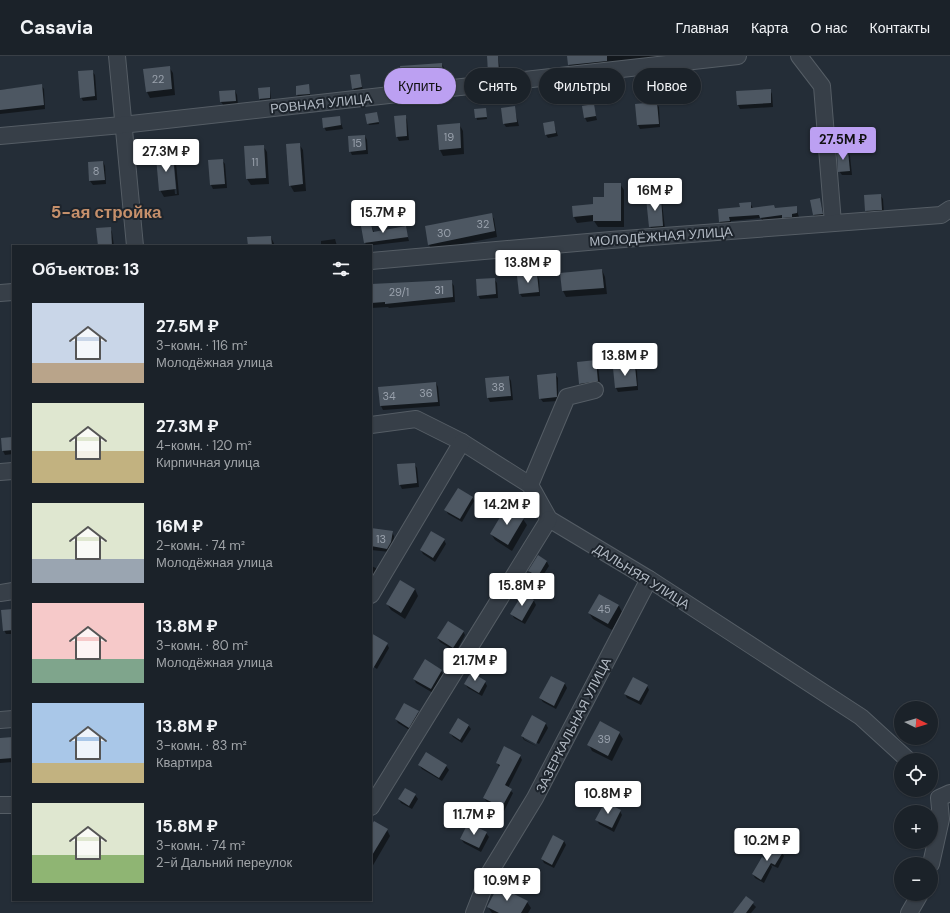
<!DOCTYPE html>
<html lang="ru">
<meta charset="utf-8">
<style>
:root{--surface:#1b2229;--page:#282f35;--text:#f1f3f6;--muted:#a0a4a8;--line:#393f46;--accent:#bca0f2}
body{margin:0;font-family:"DM Sans",sans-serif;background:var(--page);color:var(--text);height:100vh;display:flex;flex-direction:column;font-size:15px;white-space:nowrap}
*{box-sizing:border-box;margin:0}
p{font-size:13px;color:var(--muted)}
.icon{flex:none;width:22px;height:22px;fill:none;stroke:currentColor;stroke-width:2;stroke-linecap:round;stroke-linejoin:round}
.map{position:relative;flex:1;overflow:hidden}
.side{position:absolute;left:12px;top:189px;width:360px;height:656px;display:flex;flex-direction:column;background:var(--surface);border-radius:0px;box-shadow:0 1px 3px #0004,0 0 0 1px var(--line)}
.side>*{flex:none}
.banner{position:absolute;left:384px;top:12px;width:380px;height:36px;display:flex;gap:8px}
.needle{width:26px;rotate:95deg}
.controls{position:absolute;left:894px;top:645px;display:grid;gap:8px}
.controls a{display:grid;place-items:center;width:44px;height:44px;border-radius:50%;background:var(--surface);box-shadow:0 1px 3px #0004,0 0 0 1px var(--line);font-size:20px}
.price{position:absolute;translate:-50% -34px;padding:0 9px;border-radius:4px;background:#fff;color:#222;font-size:13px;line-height:26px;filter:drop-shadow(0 1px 2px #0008)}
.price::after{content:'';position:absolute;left:50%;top:24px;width:12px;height:9px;margin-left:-6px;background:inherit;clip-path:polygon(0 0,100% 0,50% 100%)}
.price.selected{background:var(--accent);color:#111}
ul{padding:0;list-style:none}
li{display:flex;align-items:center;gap:12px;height:100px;padding:0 20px}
li span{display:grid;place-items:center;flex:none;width:112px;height:80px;border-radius:0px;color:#555}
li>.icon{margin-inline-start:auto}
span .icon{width:48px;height:48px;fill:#fffc;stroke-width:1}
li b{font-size:17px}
h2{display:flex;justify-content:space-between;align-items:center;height:48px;padding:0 20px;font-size:17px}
.pill{padding:0 14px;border-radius:18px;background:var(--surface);box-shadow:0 1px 3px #0004,0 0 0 1px var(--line);font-size:14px;line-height:36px}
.pill.selected{background:var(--accent);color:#111}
header{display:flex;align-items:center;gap:24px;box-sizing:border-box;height:56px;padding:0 20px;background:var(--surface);border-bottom:1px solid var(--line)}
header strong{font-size:19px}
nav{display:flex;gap:22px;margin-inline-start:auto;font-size:14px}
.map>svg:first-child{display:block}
</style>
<header>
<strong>Casavia</strong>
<nav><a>Главная</a><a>Карта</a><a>О нас</a><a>Контакты</a></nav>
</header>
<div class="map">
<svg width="950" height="857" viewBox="0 0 950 857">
<rect width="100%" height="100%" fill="#242d37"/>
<!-- shadow -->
<g fill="#0007" fill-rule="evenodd">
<polygon points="488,0 498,0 501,20 491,21 489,17"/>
<polygon points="568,0 663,0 663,4 572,14 569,9"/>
<polygon points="442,8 444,12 445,27 405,32 403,28"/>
<polygon points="169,11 173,17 175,39 150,42 147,36"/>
<polygon points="92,15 95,19 97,44 83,45 81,41"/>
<polygon points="360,19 363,35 355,36 353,32"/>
<polygon points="41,29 44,33 45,53 0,58 0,34"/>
<polygon points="309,31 310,39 298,40 297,39"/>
<polygon points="270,34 271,43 260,44 260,42"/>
<polygon points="770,34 772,38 773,51 740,53 738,49"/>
<polygon points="235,35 237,39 238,49 224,50 221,46 220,36"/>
<polygon points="656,47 659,51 660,71 640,73 638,69 636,49"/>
<polygon points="593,49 597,64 587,66 585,62"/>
<polygon points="514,51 519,70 506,71 504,68"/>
<polygon points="485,53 487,63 477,64 475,54"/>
<polygon points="377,57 379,68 369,69 368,67"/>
<polygon points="405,60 407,64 409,84 399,85 397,81"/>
<polygon points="339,61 343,73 326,75 324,71"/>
<polygon points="553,66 558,80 548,82 546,79"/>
<polygon points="459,68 463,75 464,98 443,100 440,94"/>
<polygon points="365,80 367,84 368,98 352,99 350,95"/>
<polygon points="299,88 303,94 306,135 294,136 290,129"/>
<polygon points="263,90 267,96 269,128 251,129 247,123 245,91"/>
<polygon points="848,96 850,100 852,119 842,119 839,115"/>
<path d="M172,101L176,107L179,139L164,141L160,134ZM172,106H174L177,138H175Z"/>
<polygon points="222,104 225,108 227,132 213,133 211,129 209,105"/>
<polygon points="103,106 105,110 106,128 93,129 90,125"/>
<polygon points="620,128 624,134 624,171 598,171 594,165 577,167 574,161 605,142"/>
<polygon points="880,139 883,143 884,158 869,159 866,155"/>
<polygon points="660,142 662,146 665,173 652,174 650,170"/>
<polygon points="820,143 824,162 817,163 814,159"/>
<polygon points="750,147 753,152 796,152 799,161 794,162 794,165 763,166 761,162 731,165 731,169 722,170 720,166 719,154 741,152"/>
<polygon points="491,158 494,163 497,181 432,194 429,189"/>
<polygon points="371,169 374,176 405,171 409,185 366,190 362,171"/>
<polygon points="110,172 112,176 114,190 99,190"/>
<polygon points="271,181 275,190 249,190"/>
<polygon points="335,183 337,190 321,190 321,185"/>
<polygon points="602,214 605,221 607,238 566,241 563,235"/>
<polygon points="537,219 539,223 540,240 522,241 520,238"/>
<polygon points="494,223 497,227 498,242 480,243 478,239"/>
<polygon points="451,225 454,230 455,246 389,252 388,251 371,252 371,230"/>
<polygon points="596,305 598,309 600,329 582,332 580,328 578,307"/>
<polygon points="635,311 637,315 638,334 618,336 616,332 614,313"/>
<polygon points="555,318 558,322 558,345 543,346 540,342"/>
<polygon points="509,321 511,325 513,344 490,346 488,342 486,323"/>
<polygon points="436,327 438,331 440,350 383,354 381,350 379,332"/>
<polygon points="11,382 13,385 13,398 5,399 3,395 2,383"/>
<polygon points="414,408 417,412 419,431 402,433 400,429"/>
<polygon points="472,441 474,445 462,466 448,458 446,454"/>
<polygon points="523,463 527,469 512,495 495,484 491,478"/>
<polygon points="371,473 392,476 394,480 393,491 390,496 371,494"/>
<polygon points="444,484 446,488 435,506 423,498 421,494"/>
<polygon points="538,501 547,506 549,510 540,524 532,519 529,515"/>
<polygon points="371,510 376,512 378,516 371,528"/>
<polygon points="415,533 418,540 405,563 391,554 387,548"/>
<polygon points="523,538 534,545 536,549 525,568 514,562 512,558"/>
<polygon points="599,539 619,550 622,556 612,574 593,563 589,557"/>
<polygon points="13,554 13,578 6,578 4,574"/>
<polygon points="463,575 465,579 456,596 440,586 438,583"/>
<polygon points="371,584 387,588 389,592 377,613 371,609"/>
<polygon points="441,615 444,619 433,637 416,627 414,623"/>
<polygon points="551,621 565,628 567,632 556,653 543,646 540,642"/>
<polygon points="485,626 487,630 482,640 468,632 465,628"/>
<polygon points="647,630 649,634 641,649 627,642 625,638"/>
<polygon points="418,656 420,660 411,675 398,667 396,663"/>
<polygon points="546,668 548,672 539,688 524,680 524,683 538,691 524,684 522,680"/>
<polygon points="468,669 471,673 462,687 453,681 450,677"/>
<polygon points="619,677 623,683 612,705 592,695 589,689"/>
<polygon points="13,682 13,706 0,707 0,683"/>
<polygon points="520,700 522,704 508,732 513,737 504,755 487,746 484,742 500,712 497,707"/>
<polygon points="419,709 446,710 449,714 442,725 422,713"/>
<polygon points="405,733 415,739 418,743 412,753 401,747 399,743"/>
<polygon points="620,755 622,759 614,776 599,768 597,764"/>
<polygon points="371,772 387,774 390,780 372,811"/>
<polygon points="486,777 489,781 481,796 464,787 461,783"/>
<polygon points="564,785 566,789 554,812 544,807 542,803"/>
<polygon points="782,797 784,800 778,812 771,809 772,811 764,827 755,822 753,818 765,805"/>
<polygon points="746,841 756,851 751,857 734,857"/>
<polygon points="527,846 531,852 528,857 492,857 488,851"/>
</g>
<!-- building -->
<g fill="#4d5762">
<polygon points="487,0 498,0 499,16 488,17"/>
<polygon points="567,0 607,0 607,5 568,9"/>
<polygon points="442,7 443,23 402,28 400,10"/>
<polygon points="170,10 172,33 146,36 143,13"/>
<polygon points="93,14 95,40 80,42 78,15"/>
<polygon points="360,18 362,31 352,33 350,19"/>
<polygon points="42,28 44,49 0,54 0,34"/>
<polygon points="309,28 310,38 296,39 296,30"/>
<polygon points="270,31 270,42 259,43 258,32"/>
<polygon points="771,33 771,47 737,49 736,35"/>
<polygon points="235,34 236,45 220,46 219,35"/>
<polygon points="657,46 659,68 637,69 635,48"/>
<polygon points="594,48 596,60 584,62 582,50"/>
<polygon points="515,50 517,66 503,68 501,52"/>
<polygon points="486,52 487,61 475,62 474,53"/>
<polygon points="377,56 379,66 367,68 365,58"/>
<polygon points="406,59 407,80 396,81 394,60"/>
<polygon points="340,60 341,69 323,72 322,62"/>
<polygon points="554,65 556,77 545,79 543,67"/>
<polygon points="460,67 461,92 439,94 437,69"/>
<polygon points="365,79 366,94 349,96 348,80"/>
<polygon points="300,87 303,128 289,130 286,88"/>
<polygon points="264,89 266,122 246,123 244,90"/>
<polygon points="837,95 848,95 850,115 838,116"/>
<polygon points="173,100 176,133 159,135 156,101"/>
<polygon points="223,103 225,128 210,129 208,104"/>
<polygon points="103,105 105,124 89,125 88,106"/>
<polygon points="604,127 621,127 621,165 593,165 593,159 573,161 572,150 593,148 593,141 604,141"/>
<polygon points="881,138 882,154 865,155 864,139"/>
<polygon points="661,141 663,170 649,171 646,142"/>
<polygon points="820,142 823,158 813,159 810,144"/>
<polygon points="751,146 751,152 774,149 775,152 797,150 797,157 792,158 792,161 782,162 782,159 760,162 759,159 729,161 730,165 719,166 718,153 740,151 739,147"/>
<polygon points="492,157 495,175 428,189 425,170"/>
<polygon points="371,168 373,176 406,170 408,181 364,187 361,170"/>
<polygon points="111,171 112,190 98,190 96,172"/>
<polygon points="271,180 272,190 248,190 247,181"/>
<polygon points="602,213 604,232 562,235 560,217"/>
<polygon points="537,218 539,236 519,238 517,220"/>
<polygon points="495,222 496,238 477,240 476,223"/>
<polygon points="452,224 453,241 385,248 385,246 371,247 371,228"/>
<polygon points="596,304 598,325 579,328 577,306"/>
<polygon points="635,310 637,330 615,332 613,312"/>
<polygon points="556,317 557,341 539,343 537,319"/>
<polygon points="509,320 511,340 487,342 485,322"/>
<polygon points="436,326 438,346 380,350 378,331"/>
<polygon points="12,381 13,394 2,395 1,382"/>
<polygon points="415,407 417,427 399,429 397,408"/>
<polygon points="458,432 473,441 460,463 444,454"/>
<polygon points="506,451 524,462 508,489 490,478"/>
<polygon points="371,472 393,475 391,486 387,493 371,490"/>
<polygon points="431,475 445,483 433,502 420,494"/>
<polygon points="538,499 547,505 538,520 528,515"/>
<polygon points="400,524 415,533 401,557 386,548"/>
<polygon points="523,537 534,544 522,565 510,558"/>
<polygon points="599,538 619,549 608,568 588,557"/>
<polygon points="13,553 13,574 3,575 1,554"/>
<polygon points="448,565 464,575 453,592 437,582"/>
<polygon points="371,577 388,587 371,616"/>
<polygon points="425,603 442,614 431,633 413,623"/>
<polygon points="471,616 486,625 479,637 464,628"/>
<polygon points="551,620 565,627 554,650 539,642"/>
<polygon points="633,621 648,629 639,645 624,638"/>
<polygon points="404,647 419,655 409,672 395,663"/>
<polygon points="532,659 546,667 536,688 521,680"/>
<polygon points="458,662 469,669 460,684 449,677"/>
<polygon points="600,665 620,676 608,700 587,689"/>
<polygon points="13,681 13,702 0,703 0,682"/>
<polygon points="504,690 521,699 505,729 512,733 502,751 483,742 500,709 496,707"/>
<polygon points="426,696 447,709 439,722 418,709"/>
<polygon points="405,732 416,738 409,750 398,743"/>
<polygon points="605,746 621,754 612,772 595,764"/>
<polygon points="374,765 388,773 371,801 371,770"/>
<polygon points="468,767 487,776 479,792 460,783"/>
<polygon points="553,779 564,785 552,809 541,803"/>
<polygon points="772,790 783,796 775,809 769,806 771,807 761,824 752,818 762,801 765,803"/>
<polygon points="498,830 528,845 521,857 499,857 487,851"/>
<polygon points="746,840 754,846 746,857 733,857"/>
</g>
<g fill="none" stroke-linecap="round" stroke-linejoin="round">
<!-- minor casing -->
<g stroke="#555d65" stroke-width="18">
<g id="minor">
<polyline points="117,0 135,190"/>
<polyline points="799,0 822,30 833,167"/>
<polyline points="0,80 122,69 738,0"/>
<polyline points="371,205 611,184 941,159 950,153"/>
<polyline points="0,237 13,236"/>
<polyline points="371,369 416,363 462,386 530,429 549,463 649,523 861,661 908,704"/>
<polyline points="0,416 13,415"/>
<polyline points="530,429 567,341 595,334"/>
<polyline points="0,537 13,535"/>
<polyline points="371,539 462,386"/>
<polyline points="0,664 13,663"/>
<polyline points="0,749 13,749"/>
<polyline points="371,751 549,463"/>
<polyline points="931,808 941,763 939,742 950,737"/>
<polyline points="474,857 490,816 535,742 649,523"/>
<polyline points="909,857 920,838"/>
</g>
</g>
<!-- minor -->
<use href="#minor" stroke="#373f48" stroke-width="16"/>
</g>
<g text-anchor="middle" stroke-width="4" stroke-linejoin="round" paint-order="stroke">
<!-- number labels -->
<g font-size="11" fill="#99a1ac">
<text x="158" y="27">22</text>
<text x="449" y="85">19</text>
<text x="357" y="91">15</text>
<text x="255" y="110">11</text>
<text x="96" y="119">8</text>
<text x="483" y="172">32</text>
<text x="444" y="181">30</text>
<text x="439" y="238">31</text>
<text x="399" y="240">29/1</text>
<text x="498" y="335">38</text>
<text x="426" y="341">36</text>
<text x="389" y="344">34</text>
<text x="381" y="487">13</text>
<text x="604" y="557">45</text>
<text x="604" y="687">39</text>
</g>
<!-- street labels -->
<g font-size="13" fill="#b2bac4" stroke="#1d242c">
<text transform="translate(321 47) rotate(-6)" y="5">РОВНАЯ УЛИЦА</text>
<text transform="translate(661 180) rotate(-4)" y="5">МОЛОДЁЖНАЯ УЛИЦА</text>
<text transform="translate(642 520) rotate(32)" y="5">ДАЛЬНЯЯ УЛИЦА</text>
<text transform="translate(573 669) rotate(-63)" y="5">ЗАЗЕРКАЛЬНАЯ УЛИЦА</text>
</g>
<!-- district labels -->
<g font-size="17" font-weight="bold" fill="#c6906b" stroke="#1d242c">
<text x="106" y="162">5-ая стройка</text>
</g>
</g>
</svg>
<div class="controls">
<a><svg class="needle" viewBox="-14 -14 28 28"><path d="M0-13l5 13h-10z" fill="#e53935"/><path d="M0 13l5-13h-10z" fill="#a0a4a8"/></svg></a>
<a><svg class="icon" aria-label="locate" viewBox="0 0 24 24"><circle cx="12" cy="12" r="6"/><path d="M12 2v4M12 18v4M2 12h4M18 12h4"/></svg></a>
<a>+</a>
<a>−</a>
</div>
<b class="price selected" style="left:843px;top:105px">27.5M ₽</b>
<b class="price" style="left:166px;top:117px">27.3M ₽</b>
<b class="price" style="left:655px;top:156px">16M ₽</b>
<b class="price" style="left:383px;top:178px">15.7M ₽</b>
<b class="price" style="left:528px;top:228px">13.8M ₽</b>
<b class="price" style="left:625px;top:321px">13.8M ₽</b>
<b class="price" style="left:507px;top:470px">14.2M ₽</b>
<b class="price" style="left:522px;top:551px">15.8M ₽</b>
<b class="price" style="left:475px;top:626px">21.7M ₽</b>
<b class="price" style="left:608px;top:759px">10.8M ₽</b>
<b class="price" style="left:474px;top:780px">11.7M ₽</b>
<b class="price" style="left:767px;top:806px">10.2M ₽</b>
<b class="price" style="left:507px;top:846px">10.9M ₽</b>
<div class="banner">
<a class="pill selected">Купить</a>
<a class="pill">Снять</a>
<a class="pill">Фильтры</a>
<a class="pill">Новое</a>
</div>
<section class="side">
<h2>Объектов: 13<svg class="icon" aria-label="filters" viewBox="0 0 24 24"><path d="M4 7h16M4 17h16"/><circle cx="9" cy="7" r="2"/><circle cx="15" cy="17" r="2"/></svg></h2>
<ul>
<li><span style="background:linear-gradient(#c9d6e8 75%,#b9a48a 0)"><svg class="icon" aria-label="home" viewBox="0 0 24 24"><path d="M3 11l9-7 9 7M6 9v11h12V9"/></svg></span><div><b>27.5M ₽</b><p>3-комн. · 116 m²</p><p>Молодёжная улица</p></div></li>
<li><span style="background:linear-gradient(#dfe7d0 60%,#c2b280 0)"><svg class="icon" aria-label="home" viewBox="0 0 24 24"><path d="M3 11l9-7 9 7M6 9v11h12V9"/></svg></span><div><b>27.3M ₽</b><p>4-комн. · 120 m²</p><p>Кирпичная улица</p></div></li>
<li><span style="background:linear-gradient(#dfe7d0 70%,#9aa5b1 0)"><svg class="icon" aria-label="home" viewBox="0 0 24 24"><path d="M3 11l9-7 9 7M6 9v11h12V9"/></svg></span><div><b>16M ₽</b><p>2-комн. · 74 m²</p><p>Молодёжная улица</p></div></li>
<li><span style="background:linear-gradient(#f6c9c9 70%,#7fa58c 0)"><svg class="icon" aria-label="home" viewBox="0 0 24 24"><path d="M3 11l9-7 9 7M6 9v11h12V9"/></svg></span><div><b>13.8M ₽</b><p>3-комн. · 80 m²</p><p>Молодёжная улица</p></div></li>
<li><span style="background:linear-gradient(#a9c7e8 75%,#c2b280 0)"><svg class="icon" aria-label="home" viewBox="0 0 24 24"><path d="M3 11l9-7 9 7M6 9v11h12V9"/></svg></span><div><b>13.8M ₽</b><p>3-комн. · 83 m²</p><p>Квартира</p></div></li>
<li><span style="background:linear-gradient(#dfe7d0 65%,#8fb573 0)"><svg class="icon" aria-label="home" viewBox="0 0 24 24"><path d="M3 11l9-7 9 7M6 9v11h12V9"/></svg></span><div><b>15.8M ₽</b><p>3-комн. · 74 m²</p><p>2-й Дальний переулок</p></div></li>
</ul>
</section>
</div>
